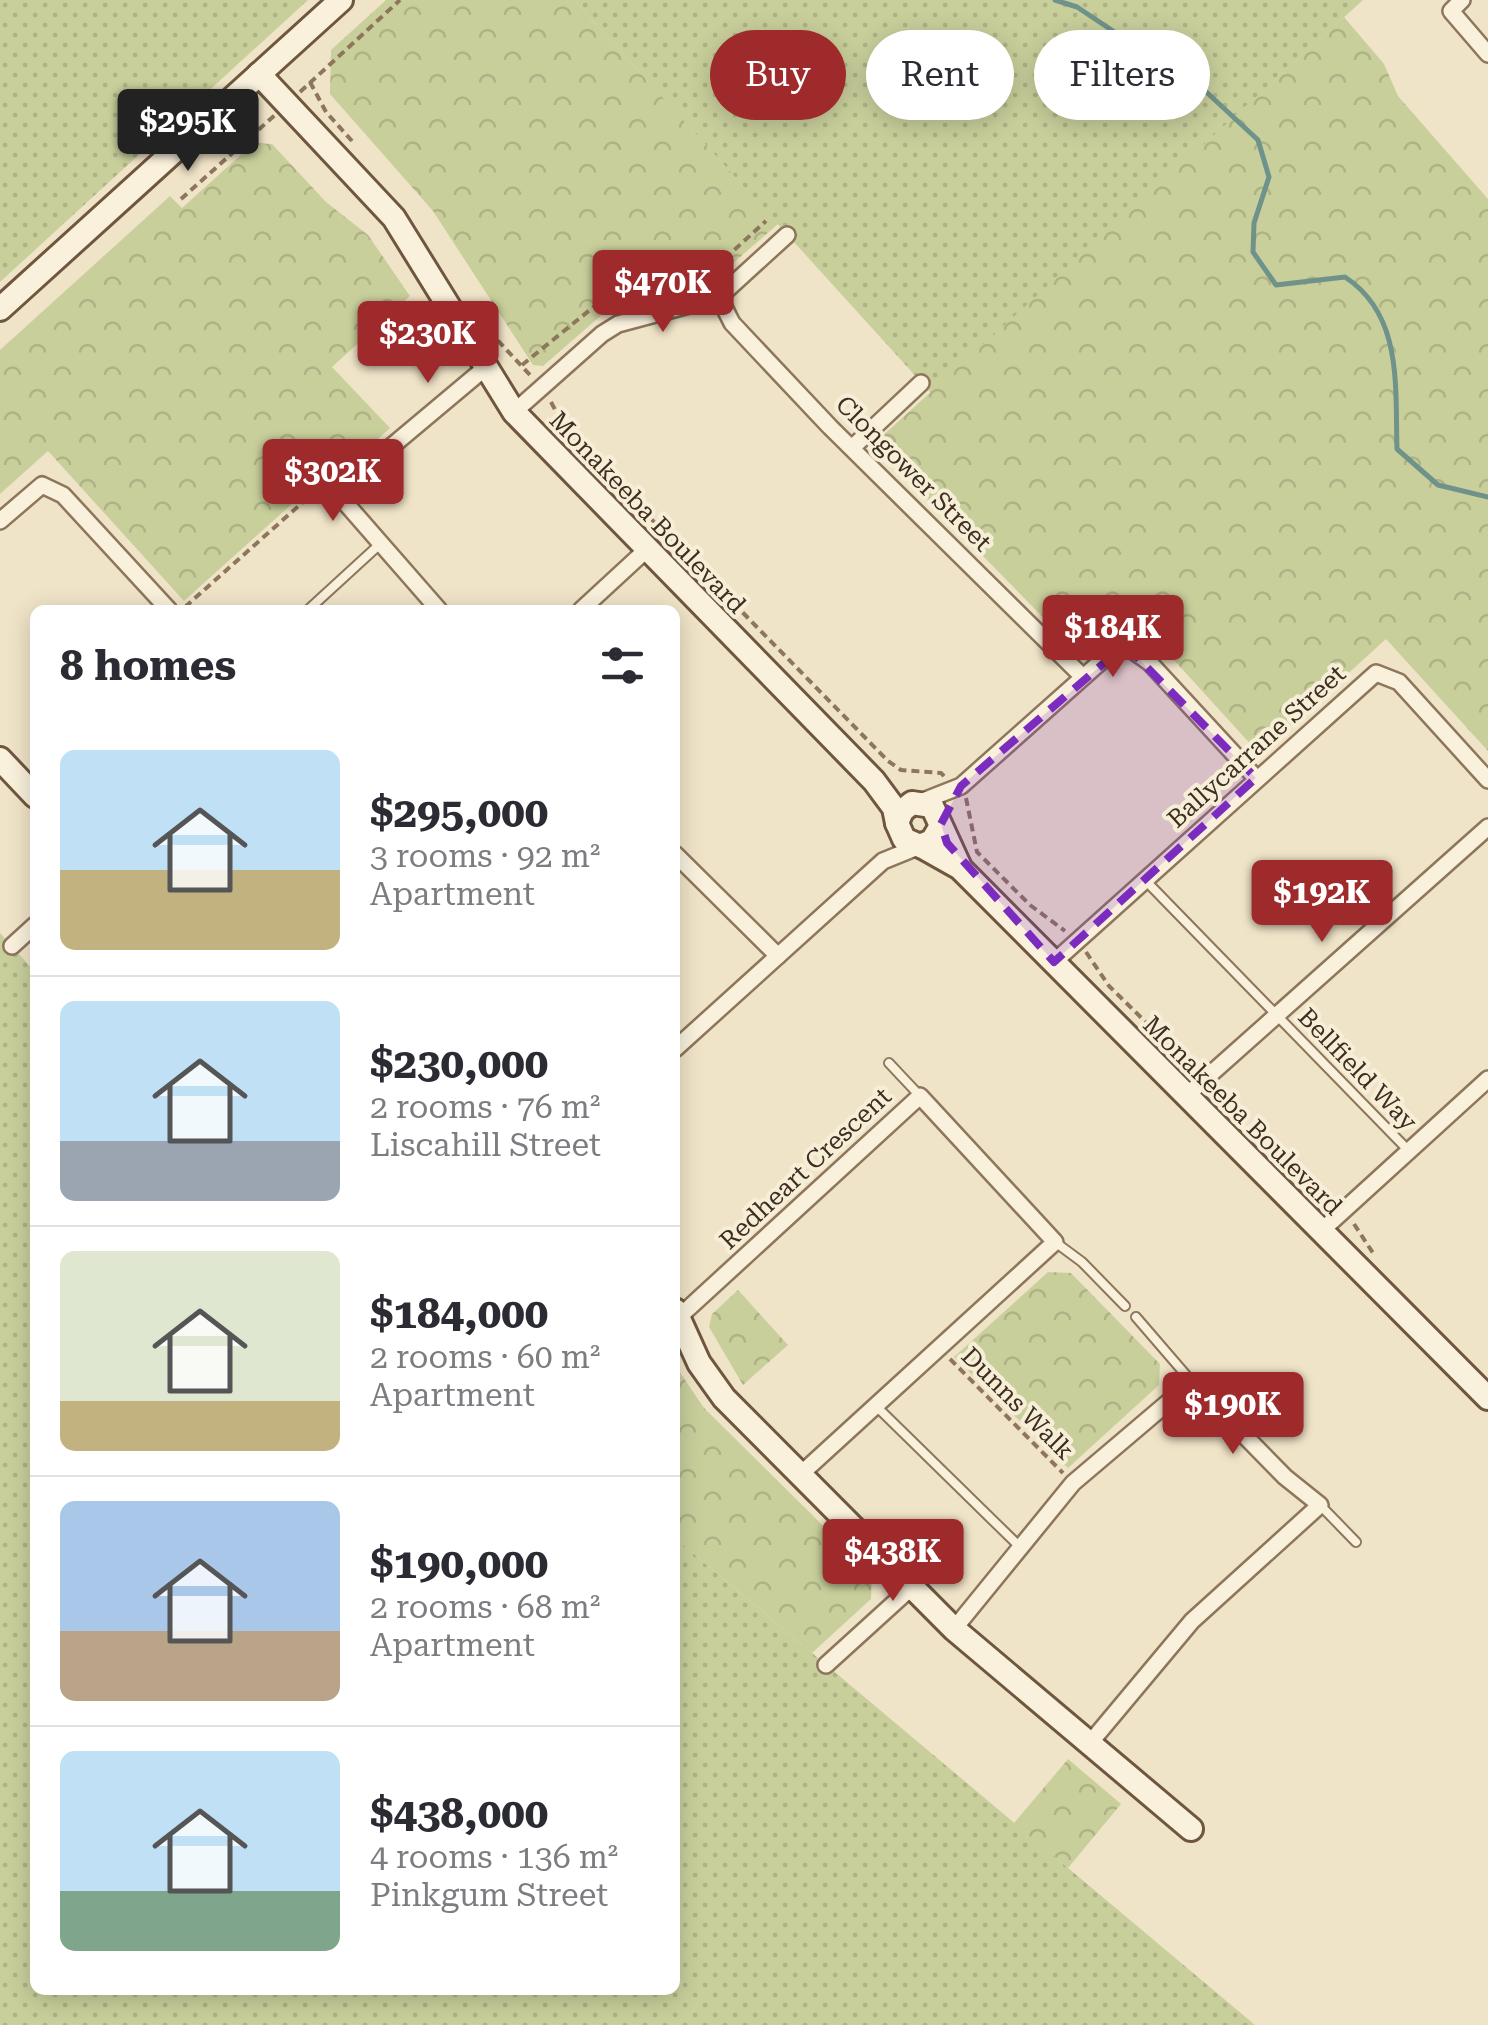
<!DOCTYPE html>
<meta charset="utf-8">
<style>
:root{--surface:#fff;--page:#f7f7f7;--text:#2b2b33;--muted:#7c7c81;--line:#e1e1e2;--accent:#9e2a2b}
body{margin:0;font-family:"Roboto Serif",serif;background:var(--page);color:var(--text);height:100vh;display:flex;flex-direction:column;font-size:38px;white-space:nowrap}
*{box-sizing:border-box;margin:0}
p{font-size:32px;color:var(--muted)}
.icon{flex:none;width:55px;height:55px;fill:none;stroke:currentColor;stroke-width:2;stroke-linecap:round;stroke-linejoin:round}
.map{position:relative;flex:1;overflow:hidden}
.details{position:absolute;left:30px;top:605px;width:650px;height:1390px;display:flex;flex-direction:column;background:var(--surface);border-radius:15px;box-shadow:0 5px 25px #0003}
.details>*{flex:none}
.banner{position:absolute;left:710px;top:30px;width:628px;height:90px;display:flex;gap:20px}
.price{position:absolute;translate:-50% -85px;padding:0 22px;border-radius:10px;background:var(--accent);color:#fff;font-size:32px;line-height:65px;filter:drop-shadow(0 2px 5px #0008)}
.price::after{content:'';position:absolute;left:50%;top:60px;width:30px;height:22px;margin-left:-15px;background:inherit;clip-path:polygon(0 0,100% 0,50% 100%)}
.price.selected{background:#222;color:#fff}
ul{padding:0;list-style:none}
li{display:flex;align-items:center;gap:30px;height:250px;padding:0 30px}
li+li{border-top:2px solid var(--line)}
li span{display:grid;place-items:center;flex:none;width:280px;height:200px;border-radius:15px;color:#555}
li>.icon{margin-inline-start:auto}
span .icon{width:120px;height:120px;fill:#fffc;stroke-width:1}
li b{font-size:42px}
h2{display:flex;justify-content:space-between;align-items:center;height:120px;padding:0 30px;font-size:42px}
.tag{padding:0 35px;border-radius:45px;background:var(--surface);box-shadow:0 5px 25px #0003;font-size:35px;line-height:90px}
.tag.selected{background:var(--accent);color:#fff}
.map>svg:first-child{display:block}
</style>
<div class="map">
<svg width="1488" height="2025" viewBox="0 0 1488 2025">
<defs>
<pattern id="grass-dots" width="8" height="8" patternUnits="userSpaceOnUse" patternTransform="scale(2.5)"><rect width="8" height="8" fill="#c9cf9b"/><path d="M2 2h.1M6 6h.1" fill="none" stroke="#aeb285" stroke-width="1.8" stroke-linecap="round"/></pattern>
<pattern id="park-crowns" width="20" height="18" patternUnits="userSpaceOnUse" patternTransform="scale(2.5)"><rect width="20" height="18" fill="#c9cf9b"/><path d="M2 6a3 3 0 1 1 6 0M12 15a3 3 0 1 1 6 0" fill="none" stroke="#aeb285"/></pattern>
</defs>
<rect width="100%" height="100%" fill="#f0e4c8"/>
<!-- grass -->
<g fill="url(#grass-dots)">
<polygon points="0,0 308,0 0,282"/>
<polygon points="574,0 1363,0 931,393"/>
<polygon points="0,933 35,972 35,1990 675,1990 675,1538 1255,2025 0,2025"/>
</g>
<!-- park -->
<g fill="url(#park-crowns)">
<polygon points="386,0 574,0 778,224 716,278 604,313 543,366 533,365 433,211 330,94 331,50"/>
<polygon points="1344,17 1384,64 1398,96 1488,199 1488,751 1386,639 1265,749 1254,748 1132,614 1089,653 1078,653 879,450 879,439"/>
<polygon points="254,143 272,144 326,202 368,235 410,296 332,367 390,428 319,492 312,486 184,601 48,451 0,494 0,350 170,196 182,208"/>
<polygon points="1048,1272 1071,1273 1160,1364 1159,1385 1068,1468 954,1357"/>
<polygon points="738,1290 788,1345 743,1385 709,1327 712,1314"/>
<polygon points="675,1365 704,1408 872,1574 871,1599 812,1653 675,1538"/>
<polygon points="1068,1759 1121,1804 1068,1868 1014,1823"/>
</g>
<g fill="none" stroke-linecap="round" stroke-linejoin="round">
<!-- stream -->
<path stroke="#6f938a" stroke-width="5" d="M1055,0L1077,7L1143,51L1173,61L1258,140L1269,177L1254,223L1253,252L1276,285L1345,277C1403,315 1395,386 1397,449L1438,485L1488,497"/>
<!-- lane casing -->
<g stroke="#8d765c" stroke-width="12">
<g id="lane">
<polyline points="308,610 380,544"/>
<polyline points="1145,880 1409,1151"/>
<polyline points="889,1063 920,1096"/>
<polyline points="1055,1242 1082,1262 1125,1306"/>
<polyline points="1136,1317 1192,1382"/>
<polyline points="876,1406 1019,1546"/>
<polyline points="1320,1505 1356,1542"/>
</g>
</g>
<!-- street casing -->
<g stroke="#8d765c" stroke-width="20">
<g id="street">
<polyline points="1462,0 1451,11 1488,54"/>
<polyline points="719,297 732,323 830,427 1083,677"/>
<polyline points="514,412 602,334 618,324 719,297 787,235"/>
<polyline points="854,446 921,383"/>
<polyline points="0,521 42,485 63,495 169,610"/>
<polyline points="439,610 342,499 355,477 485,368"/>
<polyline points="581,610 645,551"/>
<polyline points="923,801 961,786 1115,649 1125,645 1150,663 1256,778"/>
<polyline points="675,854 778,956"/>
<polyline points="12,946 35,925"/>
<polyline points="1054,962 1376,673 1399,682 1488,780"/>
<polyline points="675,1049 883,861 920,846"/>
<polyline points="1186,1096 1488,827"/>
<polyline points="1320,1232 1488,1079"/>
<polyline points="679,1317 920,1096 1055,1242 802,1473"/>
<polyline points="954,1629 1073,1483 1192,1382 1285,1477 1320,1505 1192,1621 1090,1743"/>
<polyline points="826,1665 913,1586"/>
</g>
</g>
<!-- secondary casing -->
<g stroke="#6f573f" stroke-width="28">
<g id="secondary">
<polyline points="259,74 394,218 514,412 874,781 894,808 897,823"/>
<polyline points="0,309 341,0"/>
<polyline points="0,759 35,796"/>
<polyline points="941,826 932,841 920,846 904,839 897,823 902,811 912,803 932,806 959,865"/>
<polyline points="921,846 960,868 1488,1398"/>
<polyline points="675,1310 699,1363 724,1398 954,1629 1191,1829"/>
</g>
</g>
<!-- path -->
<g stroke="#8d765c" stroke-width="4" stroke-dasharray="8 5" stroke-linecap="butt">
<polyline points="310,82 326,112 352,141"/>
<polyline points="300,92 400,0"/>
<polyline points="241,118 255,133"/>
<polyline points="181,199 275,115"/>
<polyline points="489,331 530,375"/>
<polyline points="522,365 596,305 710,272 766,221"/>
<polyline points="551,402 568,434 888,761 901,770 941,773 945,777"/>
<polyline points="185,607 312,494 327,497"/>
<polyline points="966,798 977,852 1030,905 1065,931"/>
<polyline points="1086,952 1109,986 1165,1041 1198,1065"/>
<polyline points="1219,1086 1244,1123"/>
<polyline points="1293,1172 1333,1203"/>
<polyline points="1354,1224 1373,1253"/>
<polyline points="950,1359 1063,1473"/>
</g>
<!-- lane -->
<use href="#lane" stroke="#faf1dc" stroke-width="8"/>
<!-- street -->
<use href="#street" stroke="#faf1dc" stroke-width="15"/>
<!-- secondary -->
<use href="#secondary" stroke="#faf1dc" stroke-width="22"/>
</g>
<!-- marked area -->
<path fill="#7b2cbf" fill-opacity="0.2" stroke="#7b2cbf" stroke-width="8" stroke-dasharray="20 12" stroke-linejoin="round" d="M1125,645L1256,778L1054,962L947,843L941,824L961,786Z"/>
<g text-anchor="middle" stroke-width="8" stroke-linejoin="round" paint-order="stroke">
<!-- street labels -->
<g font-size="25" fill="#3d2e20" stroke="#f7eed8">
<text transform="translate(914 473) rotate(45)" y="9">Clongower Street</text>
<text transform="translate(648 512) rotate(46)" y="9">Monakeeba Boulevard</text>
<text transform="translate(1256 746) rotate(-42)" y="9">Ballycarrane Street</text>
<text transform="translate(1358 1069) rotate(46)" y="9">Bellfield Way</text>
<text transform="translate(1243 1115) rotate(45)" y="9">Monakeeba Boulevard</text>
<text transform="translate(805 1168) rotate(-43)" y="9">Redheart Crescent</text>
<text transform="translate(1018 1403) rotate(45)" y="9">Dunns Walk</text>
</g>
</g>
</svg>
<b class="price selected" style="left:188px;top:174px">$295K</b>
<b class="price" style="left:663px;top:335px">$470K</b>
<b class="price" style="left:428px;top:386px">$230K</b>
<b class="price" style="left:333px;top:524px">$302K</b>
<b class="price" style="left:1113px;top:680px">$184K</b>
<b class="price" style="left:1322px;top:945px">$192K</b>
<b class="price" style="left:1233px;top:1457px">$190K</b>
<b class="price" style="left:893px;top:1604px">$438K</b>
<div class="banner">
<a class="tag selected">Buy</a>
<a class="tag">Rent</a>
<a class="tag">Filters</a>
</div>
<section class="details">
<h2>8 homes<svg class="icon" aria-label="filters" viewBox="0 0 24 24"><path d="M4 7h16M4 17h16"/><circle cx="9" cy="7" r="2"/><circle cx="15" cy="17" r="2"/></svg></h2>
<ul>
<li><span style="background:linear-gradient(#bfe0f5 60%,#c2b280 0)"><svg class="icon" aria-label="home" viewBox="0 0 24 24"><path d="M3 11l9-7 9 7M6 9v11h12V9"/></svg></span><div><b>$295,000</b><p>3 rooms · 92 m²</p><p>Apartment</p></div></li>
<li><span style="background:linear-gradient(#bfe0f5 70%,#9aa5b1 0)"><svg class="icon" aria-label="home" viewBox="0 0 24 24"><path d="M3 11l9-7 9 7M6 9v11h12V9"/></svg></span><div><b>$230,000</b><p>2 rooms · 76 m²</p><p>Liscahill Street</p></div></li>
<li><span style="background:linear-gradient(#dfe7d0 75%,#c2b280 0)"><svg class="icon" aria-label="home" viewBox="0 0 24 24"><path d="M3 11l9-7 9 7M6 9v11h12V9"/></svg></span><div><b>$184,000</b><p>2 rooms · 60 m²</p><p>Apartment</p></div></li>
<li><span style="background:linear-gradient(#a9c7e8 65%,#b9a48a 0)"><svg class="icon" aria-label="home" viewBox="0 0 24 24"><path d="M3 11l9-7 9 7M6 9v11h12V9"/></svg></span><div><b>$190,000</b><p>2 rooms · 68 m²</p><p>Apartment</p></div></li>
<li><span style="background:linear-gradient(#bfe0f5 70%,#7fa58c 0)"><svg class="icon" aria-label="home" viewBox="0 0 24 24"><path d="M3 11l9-7 9 7M6 9v11h12V9"/></svg></span><div><b>$438,000</b><p>4 rooms · 136 m²</p><p>Pinkgum Street</p></div></li>
</ul>
</section>
</div>
